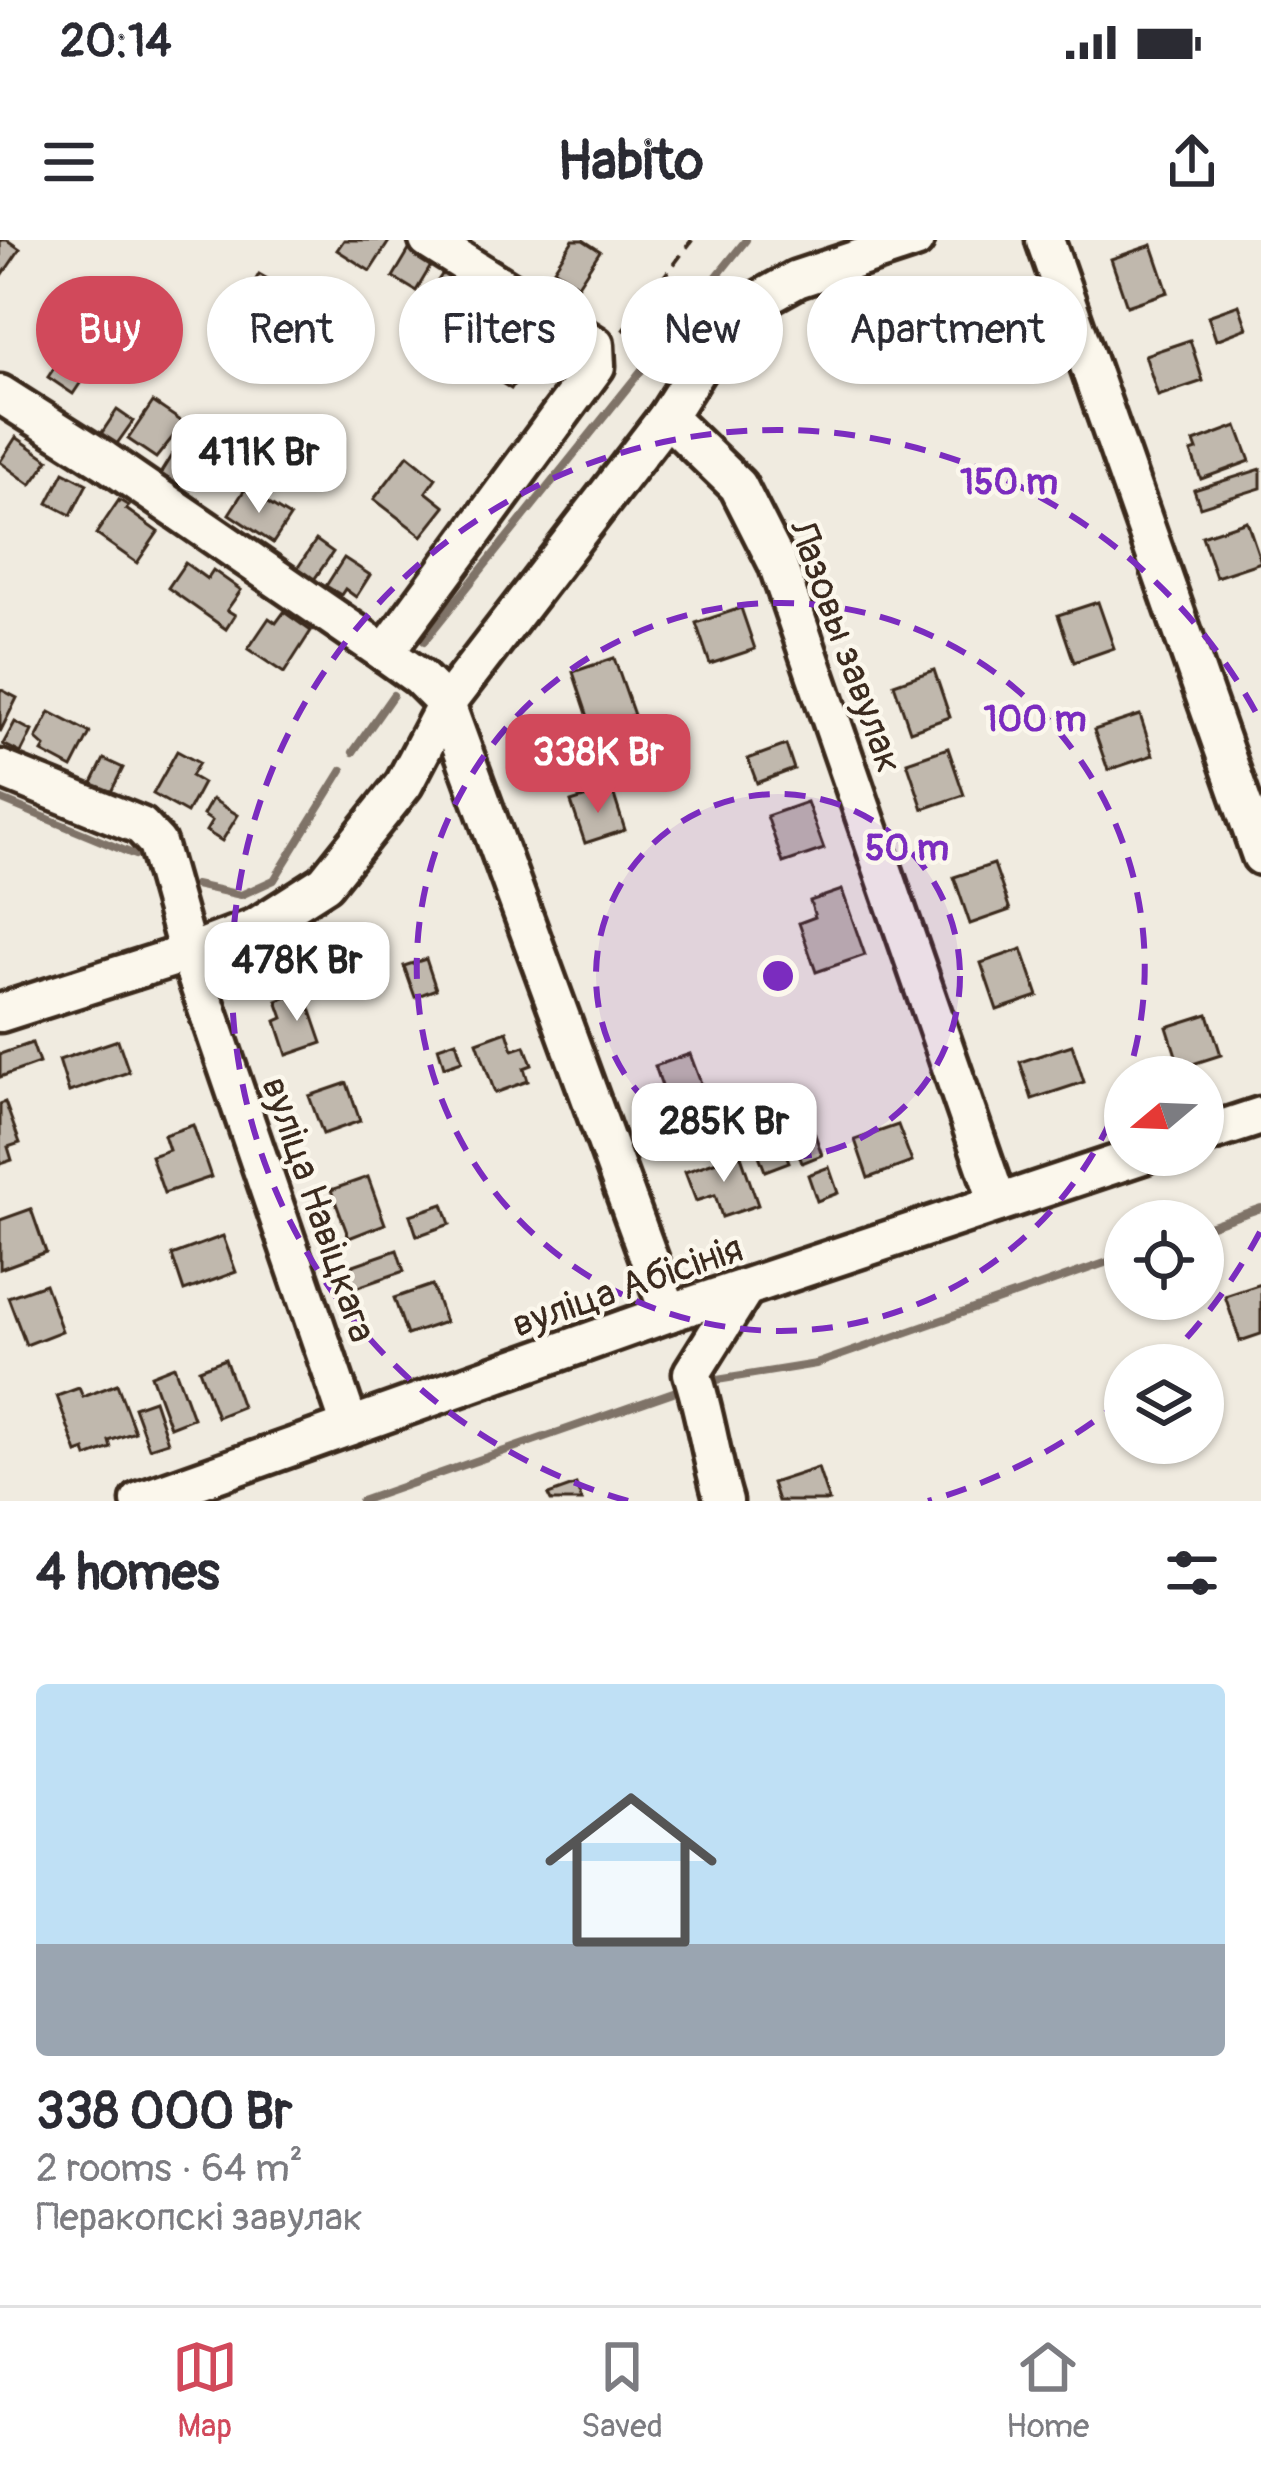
<!DOCTYPE html>
<meta charset="utf-8">
<style>
:root{--surface:#fff;--page:#f7f7f7;--text:#2b2b33;--muted:#7c7c81;--line:#e1e1e2;--accent:#d1495b}
body{margin:0;font-family:Pangolin,sans-serif;background:var(--page);color:var(--text);height:100vh;display:flex;flex-direction:column;font-size:45px;white-space:nowrap}
*{box-sizing:border-box;margin:0}
p{font-size:39px;color:var(--muted)}
.icon{flex:none;width:66px;height:66px;fill:none;stroke:currentColor;stroke-width:2;stroke-linecap:round;stroke-linejoin:round}
.map{position:relative;height:1261px;overflow:hidden}
.sheet{display:flex;flex-direction:column;background:var(--surface);flex:1}
.sheet>*{flex:none}
.hud{position:absolute;left:36px;top:36px;width:1191px;height:108px;display:flex;gap:24px}
.needle{width:78px;rotate:251deg}
.tools{position:absolute;left:1104px;top:816px;display:grid;gap:24px}
.tools a{display:grid;place-items:center;width:120px;height:120px;border-radius:50%;background:var(--surface);box-shadow:0 3px 9px #0004;font-size:60px}
.price{position:absolute;translate:-50% -102px;padding:0 27px;border-radius:24px;background:#fff;color:#222;font-size:39px;line-height:78px;filter:drop-shadow(0 3px 6px #0008)}
.price::after{content:'';position:absolute;left:50%;top:72px;width:36px;height:27px;margin-left:-18px;background:inherit;clip-path:polygon(0 0,100% 0,50% 100%)}
.price.selected{background:var(--accent);color:#fff}
ul{padding:0;list-style:none}
li{display:grid;align-content:center;gap:24px;height:636px;padding:0 36px}
li span{display:grid;place-items:center;height:372px;border-radius:12px;color:#555}
li>.icon{margin-inline-start:auto}
span .icon{width:216px;height:216px;fill:#fffc;stroke-width:1}
li b{font-size:51px}
h2{display:flex;justify-content:space-between;align-items:center;height:144px;padding:0 36px;font-size:51px}
.pill{padding:0 42px;border-radius:54px;background:var(--surface);box-shadow:0 3px 9px #0004;font-size:42px;line-height:108px}
.pill.selected{background:var(--accent);color:#fff}
.status{display:flex;justify-content:space-between;align-items:center;height:84px;padding:0 60px;background:var(--surface);direction:ltr}
.status svg{height:33px;fill:currentColor}
header{display:flex;justify-content:space-between;align-items:center;height:156px;padding:0 36px;background:var(--surface);font-size:54px;font-weight:800}
.menu{display:flex;justify-content:space-around;align-items:center;height:168px;border-top:3px solid var(--line);background:var(--surface);font-size:33px;color:var(--muted)}
.menu a{display:grid;justify-items:center;gap:6px}
.menu .selected{color:var(--accent)}
.map>svg:first-child{display:block}
</style>
<div class="status"><b>20:14</b><svg viewBox="0 0 49 12"><path d="M0 12V9h3v3zM5 12V6h3v6zM10 12V3h3v9zM15 12V0h3v12zM26 1h20v11H26zM47 4h2v5h-2z"/></svg></div>
<header><svg class="icon" aria-label="menu" viewBox="0 0 24 24"><path d="M4 6h16M4 12h16M4 18h16"/></svg>Habito<svg class="icon" aria-label="share" viewBox="0 0 24 24"><path d="M12 15V3M7 8l5-5 5 5M5 13v7h14v-7"/></svg></header>
<div class="map">
<svg width="1261" height="1261" viewBox="0 0 1261 1261">
<rect width="100%" height="100%" fill="#f0ebe0"/>
<filter id="ink" filterUnits="userSpaceOnUse"><feTurbulence type="fractalNoise" baseFrequency=".00833" numOctaves="2"/><feDisplacementMap in="SourceGraphic" scale="24" xChannelSelector="R" yChannelSelector="G"/><feConvolveMatrix kernelMatrix="1 2 1 2 8 2 1 2 1" color-interpolation-filters="sRGB"/></filter>
<g filter="url(#ink)">
<g fill="none" stroke-linecap="round" stroke-linejoin="round">
<!-- stream -->
<g stroke="#7f7367" stroke-width="8">
<polyline points="424,401 746,0"/>
<polyline points="353,512 393,455"/>
<polyline points="0,559 135,615"/>
<polyline points="195,645 241,655 274,640 342,530"/>
<polyline points="1203,988 1261,968"/>
<polyline points="717,1140 816,1124 1125,1016"/>
<polyline points="361,1261 679,1150"/>
</g>
</g>
<!-- building -->
<g fill="#c0b8ad" stroke="#3b2a1e" stroke-width="3">
<polygon points="0,0 7,0 20,9 1,37"/>
<polygon points="344,0 390,0 370,31 337,10"/>
<polygon points="573,0 583,0 600,11 578,45 554,29"/>
<polygon points="412,5 435,19 416,51 393,37"/>
<polygon points="1152,5 1168,52 1127,66 1111,19"/>
<polygon points="447,27 469,42 462,52 471,58 458,78 427,57"/>
<polygon points="259,34 285,49 267,79 242,64"/>
<polygon points="1239,65 1247,88 1216,100 1208,76"/>
<polygon points="498,92 533,115 511,149 476,127"/>
<polygon points="1190,100 1203,141 1158,156 1145,115"/>
<polygon points="66,110 91,127 73,154 48,137"/>
<polygon points="153,162 184,183 156,218 128,199"/>
<polygon points="117,170 133,181 116,205 101,194"/>
<polygon points="190,185 208,196 179,245 160,234"/>
<polygon points="1237,186 1250,221 1201,239 1191,212 1197,210 1194,202"/>
<polygon points="16,197 49,220 31,245 0,222"/>
<polygon points="408,215 436,238 426,252 445,267 422,296 374,259"/>
<polygon points="1261,229 1261,248 1200,267 1194,250"/>
<polygon points="64,232 87,244 71,275 48,263"/>
<polygon points="245,249 290,277 273,303 229,274"/>
<polygon points="119,260 129,266 126,269 158,292 137,323 96,294"/>
<polygon points="1247,281 1261,322 1216,337 1202,296"/>
<polygon points="316,300 333,312 313,341 297,329"/>
<polygon points="344,318 370,335 356,357 345,349 341,355 326,346"/>
<polygon points="185,323 207,339 213,330 241,350 227,370 235,375 226,389 168,348"/>
<polygon points="1098,362 1114,408 1074,422 1058,375"/>
<polygon points="741,368 755,409 710,424 696,383"/>
<polygon points="284,372 311,391 284,433 248,409 269,378 276,383"/>
<polygon points="614,418 634,475 592,489 573,432"/>
<polygon points="934,430 950,477 910,491 894,444"/>
<polygon points="0,449 17,458 0,492"/>
<polygon points="50,472 90,493 72,528 42,512 45,507 36,499"/>
<polygon points="1140,475 1153,515 1108,530 1094,490"/>
<polygon points="15,482 32,491 21,513 3,504"/>
<polygon points="786,505 794,529 757,543 748,519"/>
<polygon points="948,508 964,555 923,569 907,522"/>
<polygon points="177,511 199,523 191,536 203,543 187,573 153,554"/>
<polygon points="104,519 123,528 109,556 90,547"/>
<polygon points="612,549 625,590 585,603 571,562"/>
<polygon points="212,559 238,575 222,601 206,591 212,581 203,575"/>
<polygon points="807,562 824,609 783,623 767,576"/>
<polygon points="994,624 1010,670 970,684 954,637"/>
<polygon points="842,650 865,715 816,732 799,683 815,677 810,661"/>
<polygon points="1022,709 1038,756 997,770 981,723"/>
<polygon points="348,713 357,741 336,748 326,721"/>
<polygon points="426,719 436,749 415,757 404,726"/>
<polygon points="304,751 322,803 287,815 276,781 283,778 277,761"/>
<polygon points="1208,774 1221,815 1180,828 1167,787"/>
<polygon points="507,791 513,810 525,806 532,825 524,828 528,841 495,853 477,802"/>
<polygon points="118,800 129,832 69,852 59,820"/>
<polygon points="456,801 462,821 444,827 438,807"/>
<polygon points="32,803 39,823 0,837 0,814"/>
<polygon points="1072,805 1084,842 1032,859 1020,822"/>
<polygon points="690,814 710,867 674,880 655,826"/>
<polygon points="347,843 360,881 323,894 309,856"/>
<polygon points="5,862 20,903 8,907 12,920 0,924 0,864"/>
<polygon points="811,883 822,915 802,923 791,890"/>
<polygon points="193,885 211,937 164,953 151,916 169,910 164,895"/>
<polygon points="898,885 912,922 868,938 855,900"/>
<polygon points="779,896 789,922 765,931 755,905"/>
<polygon points="740,913 758,965 722,977 715,955 696,961 685,932"/>
<polygon points="829,927 838,953 817,961 808,935"/>
<polygon points="368,937 385,984 349,998 331,950"/>
<polygon points="443,964 450,984 417,996 410,975"/>
<polygon points="31,969 46,1012 0,1029 0,980"/>
<polygon points="223,996 236,1032 184,1051 172,1015"/>
<polygon points="397,1010 404,1031 349,1050 342,1029"/>
<polygon points="45,1044 62,1091 26,1105 8,1057"/>
<polygon points="1261,1044 1261,1094 1240,1101 1225,1056"/>
<polygon points="432,1045 445,1082 407,1095 394,1058"/>
<polygon points="225,1119 242,1167 217,1177 199,1129"/>
<polygon points="174,1126 193,1178 170,1187 151,1135"/>
<polygon points="117,1144 135,1192 109,1201 111,1208 87,1217 85,1210 77,1213 57,1156 79,1148 83,1157"/>
<polygon points="154,1160 168,1202 149,1208 134,1167"/>
<polygon points="818,1228 829,1261 778,1261 772,1243"/>
<polygon points="576,1245 582,1261 551,1261 548,1255"/>
</g>
<g fill="none" stroke-linecap="round" stroke-linejoin="round">
<!-- minor casing -->
<g stroke="#3b2a1e" stroke-width="45">
<g id="minor">
<polyline points="1045,0 1261,616"/>
<polyline points="0,154 104,220 385,413 419,437 446,464 669,1073"/>
<polyline points="667,177 738,246 777,323 998,963"/>
<polyline points="385,413 596,126 595,105 428,0"/>
<polyline points="0,529 141,586 157,603 188,713 350,1186"/>
<polyline points="0,773 188,713 256,687 325,643 404,544 446,464 667,177 708,112 750,65 797,39 915,0"/>
<polyline points="1203,895 1261,876"/>
<polyline points="140,1261 669,1073 1143,915"/>
<path d="M724,1261C711,1219 706,1175 692,1133L744,1050"/>
</g>
</g>
<!-- path -->
<polyline stroke="#3b2a1e" stroke-width="4.5" stroke-dasharray="12 9" stroke-linecap="butt" points="623,91 692,0"/>
<!-- minor -->
<use href="#minor" stroke="#fbf7ec" stroke-width="36"/>
</g>
</g>
<!-- distance rings -->
<circle cx="778" cy="736" r="182" fill="#7b2cbf" fill-opacity=".12"/>
<g fill="none" stroke="#7b2cbf" stroke-width="6" stroke-dasharray="21 15">
<circle cx="778" cy="736" r="182"/>
<path d="M1124 848A364 364 0 1 1 1128 836"/>
<path d="M1260 992A546 546 0 0 1 1164 1122M1122 1160A546 546 0 0 1 928 1261M628 1261A546 546 0 1 1 1260 480"/>
</g>
<g text-anchor="middle" stroke-width="9" stroke-linejoin="round" paint-order="stroke">
<!-- street labels -->
<g font-size="39" fill="#3b2a1e" stroke="#fbf7ec">
<text transform="translate(847 406) rotate(70)" y="14">Лазовы завулак</text>
<text transform="translate(320 969) rotate(71)" y="14">вуліца Навіцкага</text>
<text transform="translate(627 1045) rotate(-19)" y="14">вуліца Абісінія</text>
</g>
</g>
<circle cx="778" cy="736" r="18" fill="#7b2cbf" stroke="#fbf7ec" stroke-width="6"/>
<g font-size="36" text-anchor="middle" font-weight="bold" fill="#7b2cbf" stroke="#fbf7ec" stroke-width="9" stroke-linejoin="round" paint-order="stroke">
<text x="1009" y="254">150 m</text>
<text x="1035" y="491">100 m</text>
<text x="907" y="620">50 m</text>
</g>
</svg>
<div class="tools">
<a><svg class="needle" viewBox="-14 -14 28 28"><path d="M0-13l5 13h-10z" fill="#e53935"/><path d="M0 13l5-13h-10z" fill="#7c7c81"/></svg></a>
<a><svg class="icon" aria-label="locate" viewBox="0 0 24 24"><circle cx="12" cy="12" r="6"/><path d="M12 2v4M12 18v4M2 12h4M18 12h4"/></svg></a>
<a><svg class="icon" aria-label="layers" viewBox="0 0 24 24"><path d="M12 4l9 5-9 5-9-5zM3 14l9 5 9-5"/></svg></a>
</div>
<b class="price" style="left:259px;top:276px">411K Br</b>
<b class="price selected" style="left:598px;top:576px">338K Br</b>
<b class="price" style="left:297px;top:784px">478K Br</b>
<b class="price" style="left:724px;top:945px">285K Br</b>
<div class="hud">
<a class="pill selected">Buy</a>
<a class="pill">Rent</a>
<a class="pill">Filters</a>
<a class="pill">New</a>
<a class="pill">Apartment</a>
</div>
</div>
<section class="sheet">
<h2>4 homes<svg class="icon" aria-label="filters" viewBox="0 0 24 24"><path d="M4 7h16M4 17h16"/><circle cx="9" cy="7" r="2"/><circle cx="15" cy="17" r="2"/></svg></h2>
<ul>
<li><span style="background:linear-gradient(#bfe0f5 70%,#9aa5b1 0)"><svg class="icon" aria-label="home" viewBox="0 0 24 24"><path d="M3 11l9-7 9 7M6 9v11h12V9"/></svg></span><div><b>338 000 Br</b><p>2 rooms · 64 m²</p><p>Перакопскі завулак</p></div></li>
</ul>
</section>
<nav class="menu">
<a class="selected"><svg class="icon" aria-label="map" viewBox="0 0 24 24"><path d="M3 6l6-2 6 2 6-2v14l-6 2-6-2-6 2zM9 4v14M15 6v14"/></svg>Map</a>
<a><svg class="icon" aria-label="saved" viewBox="0 0 24 24"><path d="M7 4h10v16l-5-4-5 4z"/></svg>Saved</a>
<a><svg class="icon" aria-label="home" viewBox="0 0 24 24"><path d="M3 11l9-7 9 7M6 9v11h12V9"/></svg>Home</a>
</nav>
